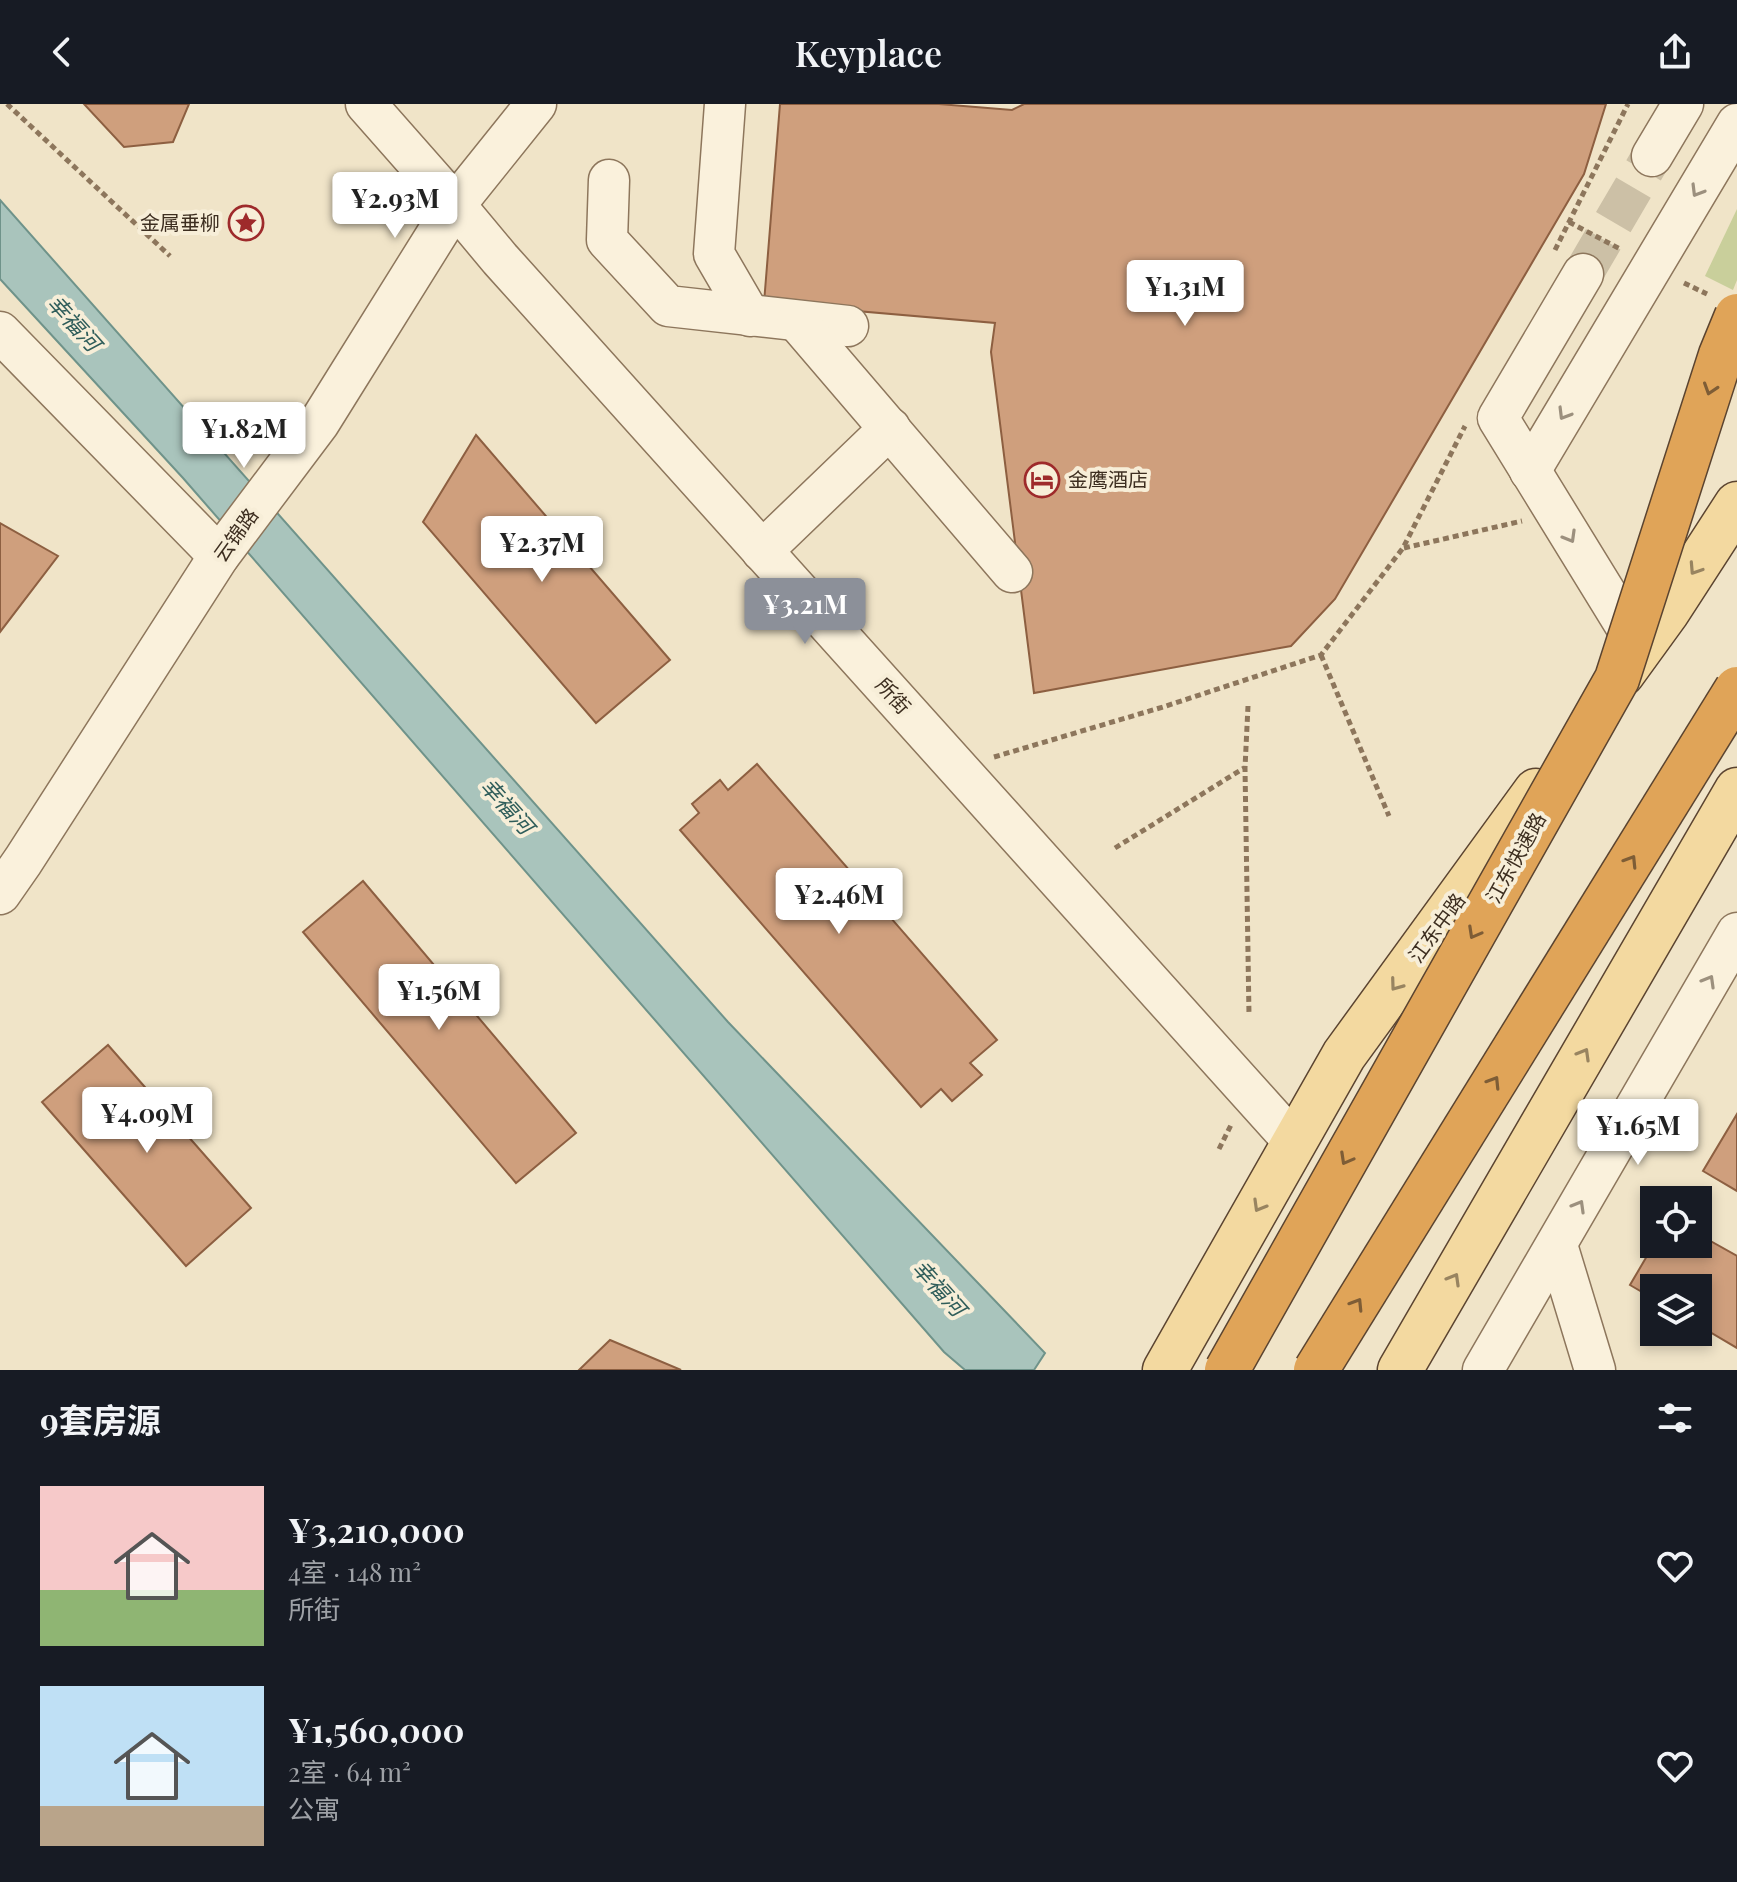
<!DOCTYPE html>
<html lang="zh">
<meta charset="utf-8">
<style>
:root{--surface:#171b24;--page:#242831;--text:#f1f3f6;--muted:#9ea1a6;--accent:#8c9099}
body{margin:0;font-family:"Playfair Display","Noto Sans SC",serif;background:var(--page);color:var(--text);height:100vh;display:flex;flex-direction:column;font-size:30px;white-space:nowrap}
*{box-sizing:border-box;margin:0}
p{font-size:26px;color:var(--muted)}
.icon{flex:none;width:44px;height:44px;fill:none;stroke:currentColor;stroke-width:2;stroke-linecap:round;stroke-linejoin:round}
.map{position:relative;height:1266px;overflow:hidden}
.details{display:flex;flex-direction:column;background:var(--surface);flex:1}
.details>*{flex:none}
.tools{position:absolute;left:1640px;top:1082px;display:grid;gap:16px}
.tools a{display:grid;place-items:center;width:72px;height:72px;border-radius:0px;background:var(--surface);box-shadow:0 4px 12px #0003;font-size:40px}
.price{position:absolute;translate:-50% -68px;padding:0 18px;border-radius:8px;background:#fff;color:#222;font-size:26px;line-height:52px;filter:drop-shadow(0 2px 4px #0008)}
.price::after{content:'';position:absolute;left:50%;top:48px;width:24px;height:18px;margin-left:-12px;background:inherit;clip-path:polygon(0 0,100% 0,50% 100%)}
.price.current{background:var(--accent);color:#fff}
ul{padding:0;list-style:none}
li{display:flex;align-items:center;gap:24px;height:200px;padding:0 40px}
li span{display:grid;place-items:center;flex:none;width:224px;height:160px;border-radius:0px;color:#555}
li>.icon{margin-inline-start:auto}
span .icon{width:96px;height:96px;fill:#fffc;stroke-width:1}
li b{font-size:34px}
h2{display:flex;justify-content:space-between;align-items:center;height:96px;padding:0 40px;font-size:34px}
header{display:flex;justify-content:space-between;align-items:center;height:104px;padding:0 40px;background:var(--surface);font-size:36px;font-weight:600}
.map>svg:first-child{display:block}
</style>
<header><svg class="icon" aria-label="back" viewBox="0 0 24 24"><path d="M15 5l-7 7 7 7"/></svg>Keyplace<svg class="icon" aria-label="share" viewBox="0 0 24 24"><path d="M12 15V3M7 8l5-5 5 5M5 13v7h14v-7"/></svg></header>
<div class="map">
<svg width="1737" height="1266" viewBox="0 0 1737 1266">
<rect width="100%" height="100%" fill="#f0e4c8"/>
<!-- green -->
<polygon fill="#c9cf9b" points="1737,105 1737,176 1733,186 1705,172"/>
<!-- water -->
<polygon fill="#a9c4bc" stroke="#6f938a" stroke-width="2" points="0,96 728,918 1045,1249 1034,1266 965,1266 944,1248 183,374 0,175"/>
<!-- building -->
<g fill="#cf9f7d" stroke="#8d5f41" stroke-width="2">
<polygon points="84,0 189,0 173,38 124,43"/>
<polygon points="780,0 939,0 1012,6 1024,0 1606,0 1584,70 1335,495 1291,542 1034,589 991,248 995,219 764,199"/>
<polygon points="476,331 670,556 596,619 423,418"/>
<polygon points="0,419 58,452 0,528"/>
<polygon points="757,660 997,936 970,959 982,971 952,997 941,985 921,1003 680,726 699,709 692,700 720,676 728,686"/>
<polygon points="363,777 576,1029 516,1079 303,828"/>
<polygon points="108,941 251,1104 186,1162 42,998"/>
<polygon points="1737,1010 1737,1087 1703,1067"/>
<polygon points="1698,1130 1737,1152 1737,1244 1698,1221 1698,1184 1654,1184 1654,1195 1630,1181 1654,1140 1698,1140"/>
<polygon points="610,1236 681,1266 579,1266"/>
</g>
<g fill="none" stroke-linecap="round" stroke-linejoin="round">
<!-- minor-tunnel -->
<polyline stroke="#ccc0a6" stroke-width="40" stroke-dasharray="40 20" stroke-linecap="butt" points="1583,170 1652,52"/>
<!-- minor casing -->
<g stroke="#8d765c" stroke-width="43">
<g id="minor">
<polyline points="366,0 455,101 500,155 1295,1039"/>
<polyline points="725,0 714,150 750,212"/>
<polyline points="1652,52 1683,0"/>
<polyline points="609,76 607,136 668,202 848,222"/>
<polyline points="1583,170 1498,314 1640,545"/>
<polyline points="797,217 1012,468"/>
<polyline points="0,228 219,452"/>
<polyline points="1530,367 1737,20"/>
<polyline points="762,447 890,324"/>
<polyline points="0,790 23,757 219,452 319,319 455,101 536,0"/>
<polyline points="1557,1141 1595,1266"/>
<polyline points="1483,1266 1737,829"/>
</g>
</g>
<!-- major casing -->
<g stroke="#5b4430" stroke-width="47">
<g id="major">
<polyline points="1622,570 1667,508 1737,400"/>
<polyline points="1165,1266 1344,951 1536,687"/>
<polyline points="1400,1266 1737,686"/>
</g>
</g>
<!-- path -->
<g stroke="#8d765c" stroke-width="5" stroke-dasharray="6 4" stroke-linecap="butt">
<polyline points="7,0 170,152"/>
<polyline points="1569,118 1622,146"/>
<polyline points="1555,146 1628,0"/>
<polyline points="1684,179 1707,190"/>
<polyline points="1404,444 1522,417"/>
<polyline points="1321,551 1389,712"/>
<polyline points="1248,602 1245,664 1249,911"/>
<polyline points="994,653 1163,603 1321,551 1403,444 1465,322"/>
<polyline points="1115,744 1244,664"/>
<polyline points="1219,1045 1231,1021"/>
</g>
<!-- minor -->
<use href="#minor" stroke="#faf1dc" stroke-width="40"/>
<!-- major -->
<use href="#major" stroke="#f3d9a0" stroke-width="44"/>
<!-- highway-bridge casing -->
<g stroke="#5b4430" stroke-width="47" stroke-linecap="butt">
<g id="highway-bridge">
<polyline points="1227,1266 1617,575 1721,251 1737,212"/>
<polyline points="1316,1266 1737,585"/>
</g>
</g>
<!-- highway-bridge -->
<use href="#highway-bridge" stroke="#e0a458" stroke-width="44"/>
</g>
<!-- one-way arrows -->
<defs><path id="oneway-chevron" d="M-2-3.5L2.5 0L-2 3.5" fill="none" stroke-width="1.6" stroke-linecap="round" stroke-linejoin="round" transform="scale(2)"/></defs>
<g stroke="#9c907e">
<use href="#oneway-chevron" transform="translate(1697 87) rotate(121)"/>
<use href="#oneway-chevron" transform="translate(1564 310) rotate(121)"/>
<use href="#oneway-chevron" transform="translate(1570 433) rotate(60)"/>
<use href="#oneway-chevron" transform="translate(1709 877) rotate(-60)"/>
<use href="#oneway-chevron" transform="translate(1579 1102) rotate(-60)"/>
</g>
<g stroke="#7e5d36">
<use href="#oneway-chevron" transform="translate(1710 285) rotate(108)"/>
<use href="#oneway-chevron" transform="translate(1631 757) rotate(-58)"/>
<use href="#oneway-chevron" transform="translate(1474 829) rotate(119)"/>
<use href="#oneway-chevron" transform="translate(1494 978) rotate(-58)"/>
<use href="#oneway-chevron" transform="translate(1346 1055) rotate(119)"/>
<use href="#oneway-chevron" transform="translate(1357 1200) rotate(-58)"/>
</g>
<g stroke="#988460">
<use href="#oneway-chevron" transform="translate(1695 465) rotate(123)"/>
<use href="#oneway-chevron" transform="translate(1396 881) rotate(126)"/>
<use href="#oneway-chevron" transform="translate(1584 950) rotate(-60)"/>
<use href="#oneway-chevron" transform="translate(1259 1102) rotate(120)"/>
<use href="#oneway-chevron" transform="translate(1454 1175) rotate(-60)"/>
</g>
<!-- icons -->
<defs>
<g id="sight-ring" transform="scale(1.8)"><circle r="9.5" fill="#f7eed8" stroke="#9e2a2b" stroke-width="1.5"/><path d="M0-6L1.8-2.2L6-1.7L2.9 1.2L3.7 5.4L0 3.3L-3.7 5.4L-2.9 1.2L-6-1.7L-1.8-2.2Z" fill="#9e2a2b"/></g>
<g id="hotel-ring" transform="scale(1.8)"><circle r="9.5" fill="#f7eed8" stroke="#9e2a2b" stroke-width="1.5"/><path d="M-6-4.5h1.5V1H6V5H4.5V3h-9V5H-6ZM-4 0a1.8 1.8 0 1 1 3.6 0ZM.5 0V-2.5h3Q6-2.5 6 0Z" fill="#9e2a2b"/></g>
</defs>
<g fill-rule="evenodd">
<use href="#sight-ring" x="246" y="119"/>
<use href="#hotel-ring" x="1042" y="376"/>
</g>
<g text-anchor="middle" stroke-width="8" stroke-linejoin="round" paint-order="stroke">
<!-- poi labels -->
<g font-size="20" fill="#3d2e20" stroke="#f7eed8" text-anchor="end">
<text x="220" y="126">金属垂柳</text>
<text x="1068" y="383" text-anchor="start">金鹰酒店</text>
</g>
<!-- street labels -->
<g font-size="20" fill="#3d2e20" stroke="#f7eed8">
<text transform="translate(236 431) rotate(-54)" y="7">云锦路</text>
<text transform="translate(893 592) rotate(48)" y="7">所街</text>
<text transform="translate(1516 754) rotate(-61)" y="7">江东快速路</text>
<text transform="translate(1437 824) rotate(-54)" y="7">江东中路</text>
</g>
<!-- water labels -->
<g font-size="22" font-style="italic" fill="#2f5d5a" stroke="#f7eed8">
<text transform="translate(74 219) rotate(48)" y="8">幸福河</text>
<text transform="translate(507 702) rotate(48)" y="8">幸福河</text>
<text transform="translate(939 1184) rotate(48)" y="8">幸福河</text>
</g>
</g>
</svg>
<div class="tools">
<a><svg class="icon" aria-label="locate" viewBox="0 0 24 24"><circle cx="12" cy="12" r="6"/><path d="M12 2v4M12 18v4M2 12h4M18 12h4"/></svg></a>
<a><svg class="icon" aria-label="layers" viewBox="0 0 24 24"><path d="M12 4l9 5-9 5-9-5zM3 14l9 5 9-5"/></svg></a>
</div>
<b class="price" style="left:395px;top:136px">¥2.93M</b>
<b class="price" style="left:1185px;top:224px">¥1.31M</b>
<b class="price" style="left:244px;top:366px">¥1.82M</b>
<b class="price" style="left:542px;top:480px">¥2.37M</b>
<b class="price current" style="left:805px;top:542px">¥3.21M</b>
<b class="price" style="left:839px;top:832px">¥2.46M</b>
<b class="price" style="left:439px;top:928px">¥1.56M</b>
<b class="price" style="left:147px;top:1051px">¥4.09M</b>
<b class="price" style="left:1638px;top:1063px">¥1.65M</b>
</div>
<section class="details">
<h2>9套房源<svg class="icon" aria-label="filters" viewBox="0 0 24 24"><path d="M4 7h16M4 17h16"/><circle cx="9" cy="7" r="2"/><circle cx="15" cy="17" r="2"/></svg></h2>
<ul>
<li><span style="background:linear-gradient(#f6c9c9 65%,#8fb573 0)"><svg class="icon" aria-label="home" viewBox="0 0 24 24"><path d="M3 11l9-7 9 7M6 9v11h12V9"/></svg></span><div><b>¥3,210,000</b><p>4室 · 148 m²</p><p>所街</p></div><svg class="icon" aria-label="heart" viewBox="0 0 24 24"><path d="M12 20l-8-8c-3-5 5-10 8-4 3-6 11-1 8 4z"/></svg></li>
<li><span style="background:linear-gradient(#bfe0f5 75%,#b9a48a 0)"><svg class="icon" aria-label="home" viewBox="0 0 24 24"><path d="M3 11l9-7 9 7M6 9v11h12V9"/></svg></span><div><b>¥1,560,000</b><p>2室 · 64 m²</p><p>公寓</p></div><svg class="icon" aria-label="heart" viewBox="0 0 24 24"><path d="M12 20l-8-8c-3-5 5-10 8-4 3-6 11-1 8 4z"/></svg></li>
</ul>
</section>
